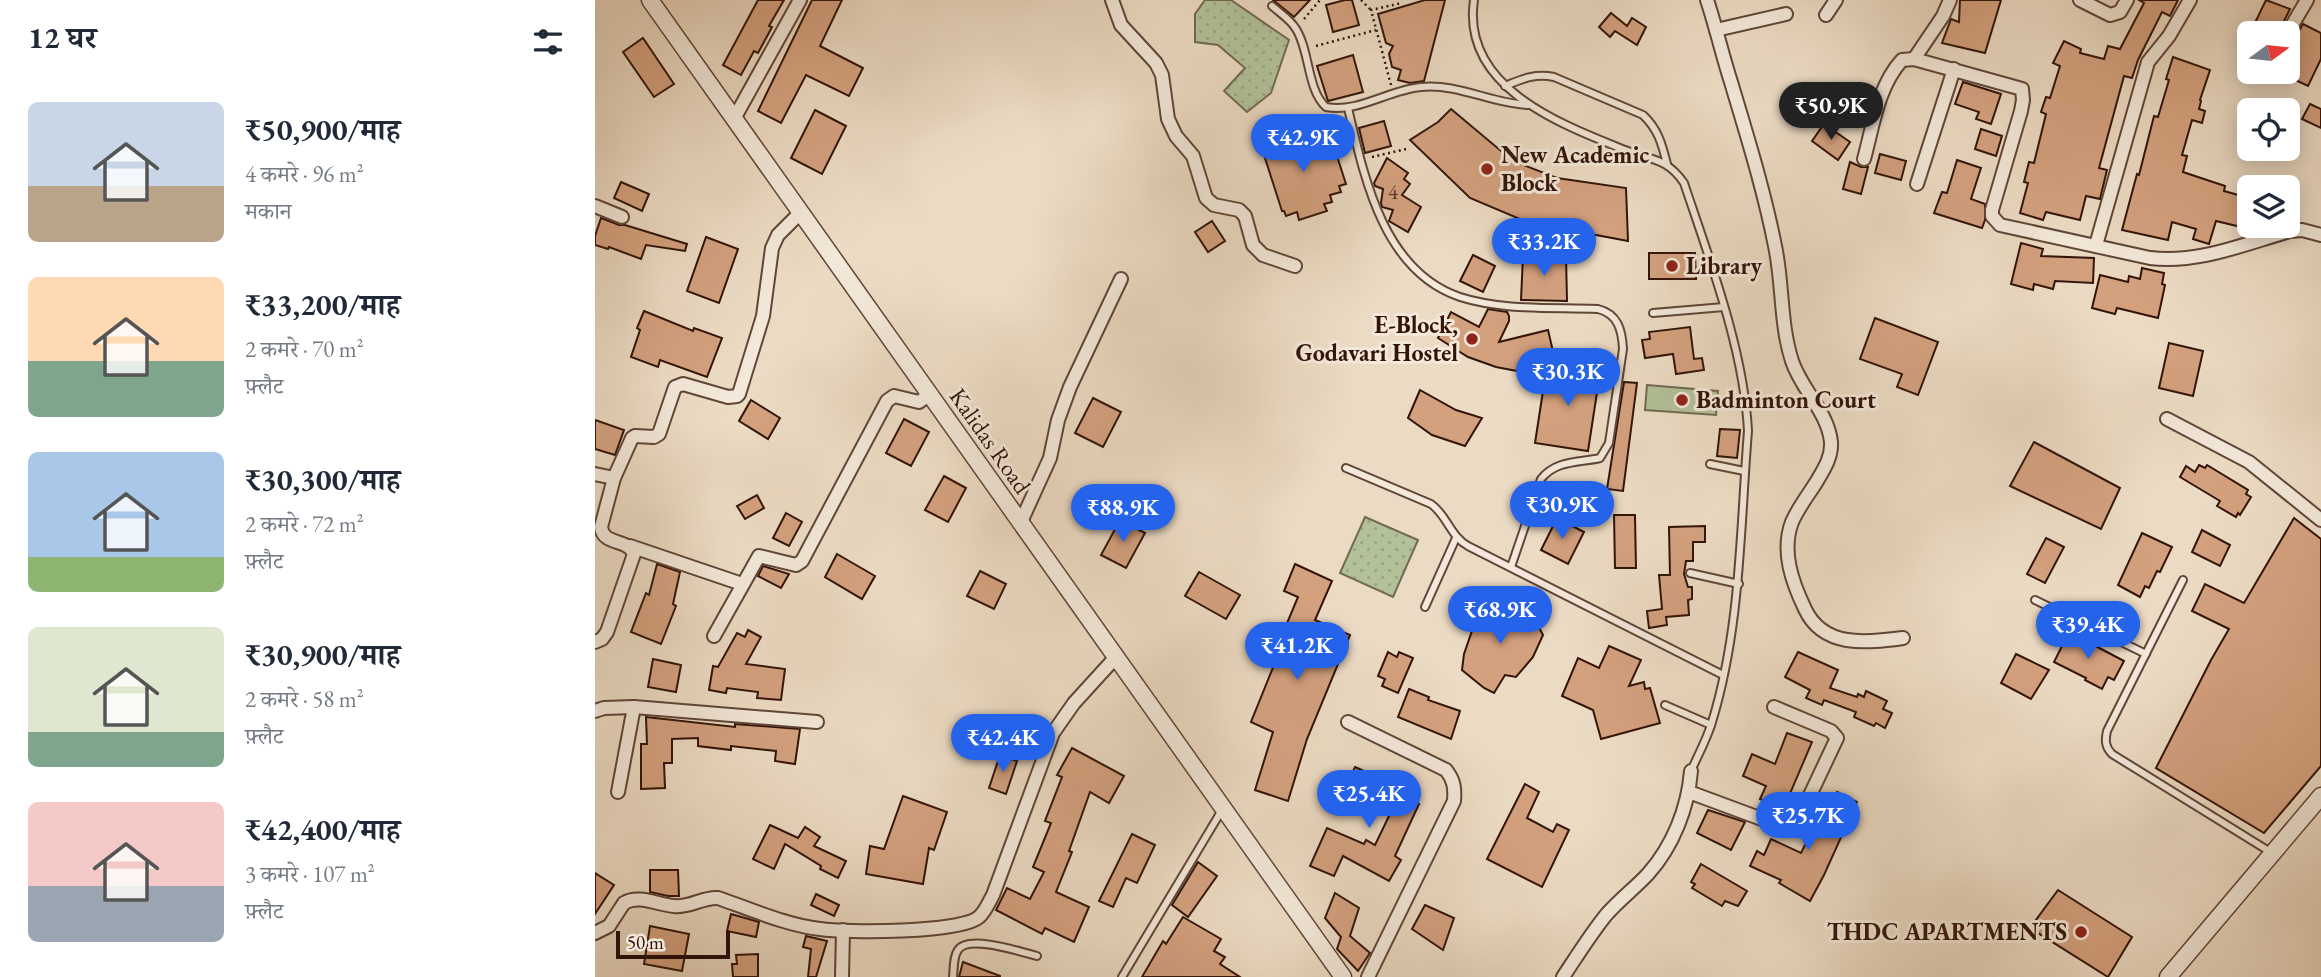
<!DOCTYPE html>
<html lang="hi">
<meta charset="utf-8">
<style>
:root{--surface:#fff;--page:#f2f2f3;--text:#1f2937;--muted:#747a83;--accent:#2563eb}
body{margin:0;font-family:"EB Garamond","Noto Serif Devanagari",serif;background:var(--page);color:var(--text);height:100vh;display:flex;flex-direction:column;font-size:26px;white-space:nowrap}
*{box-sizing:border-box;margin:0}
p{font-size:23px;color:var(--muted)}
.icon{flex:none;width:38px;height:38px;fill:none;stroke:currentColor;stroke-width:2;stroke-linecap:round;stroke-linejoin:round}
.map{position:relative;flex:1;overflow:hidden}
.sheet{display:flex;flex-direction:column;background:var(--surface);width:595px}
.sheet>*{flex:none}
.needle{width:46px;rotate:75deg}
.fabs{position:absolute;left:1642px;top:21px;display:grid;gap:14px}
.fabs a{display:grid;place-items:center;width:63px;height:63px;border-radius:10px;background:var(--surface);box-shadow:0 4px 18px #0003;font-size:35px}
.scale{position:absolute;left:21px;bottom:18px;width:114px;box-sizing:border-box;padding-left:7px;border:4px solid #321409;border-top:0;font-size:19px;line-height:24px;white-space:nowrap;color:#321409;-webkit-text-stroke:5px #f3e8d9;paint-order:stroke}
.price{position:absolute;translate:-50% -60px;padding:0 16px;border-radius:24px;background:var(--accent);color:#fff;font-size:23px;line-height:46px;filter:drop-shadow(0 2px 4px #0008)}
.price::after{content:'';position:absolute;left:50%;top:42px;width:21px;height:16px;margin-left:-10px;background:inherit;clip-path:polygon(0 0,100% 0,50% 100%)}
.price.current{background:#222;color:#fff}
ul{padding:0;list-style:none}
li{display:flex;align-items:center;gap:21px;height:175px;padding:0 28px}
li span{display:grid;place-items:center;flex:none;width:196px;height:140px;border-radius:10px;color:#555}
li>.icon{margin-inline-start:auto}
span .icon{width:84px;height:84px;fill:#fffc;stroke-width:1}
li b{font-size:30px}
h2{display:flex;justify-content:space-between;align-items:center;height:84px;padding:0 28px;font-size:30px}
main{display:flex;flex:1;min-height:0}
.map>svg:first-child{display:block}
</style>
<main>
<section class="sheet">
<h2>12 घर<svg class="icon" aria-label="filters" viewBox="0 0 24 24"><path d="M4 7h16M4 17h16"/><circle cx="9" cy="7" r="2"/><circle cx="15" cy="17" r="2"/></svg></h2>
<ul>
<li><span style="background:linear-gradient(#c9d6e8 60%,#b9a48a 0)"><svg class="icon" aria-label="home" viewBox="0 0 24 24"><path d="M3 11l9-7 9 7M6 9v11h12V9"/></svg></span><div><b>₹50,900/माह</b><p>4 कमरे · 96 m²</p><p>मकान</p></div></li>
<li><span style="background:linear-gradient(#ffd9b3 60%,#7fa58c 0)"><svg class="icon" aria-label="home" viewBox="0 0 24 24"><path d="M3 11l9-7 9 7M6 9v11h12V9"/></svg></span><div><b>₹33,200/माह</b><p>2 कमरे · 70 m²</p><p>फ़्लैट</p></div></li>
<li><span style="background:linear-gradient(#a9c7e8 75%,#8fb573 0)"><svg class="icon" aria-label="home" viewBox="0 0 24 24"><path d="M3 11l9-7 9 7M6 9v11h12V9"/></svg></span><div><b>₹30,300/माह</b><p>2 कमरे · 72 m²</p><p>फ़्लैट</p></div></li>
<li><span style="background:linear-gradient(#dfe7d0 75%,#7fa58c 0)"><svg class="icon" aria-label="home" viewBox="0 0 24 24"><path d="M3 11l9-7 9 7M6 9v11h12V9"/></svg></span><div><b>₹30,900/माह</b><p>2 कमरे · 58 m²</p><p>फ़्लैट</p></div></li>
<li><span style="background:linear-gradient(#f6c9c9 60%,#9aa5b1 0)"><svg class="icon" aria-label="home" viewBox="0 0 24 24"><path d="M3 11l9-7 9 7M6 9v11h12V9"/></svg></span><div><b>₹42,400/माह</b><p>3 कमरे · 107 m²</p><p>फ़्लैट</p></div></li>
</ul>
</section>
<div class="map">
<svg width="1726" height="977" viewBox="0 0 1726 977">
<defs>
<pattern id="park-dots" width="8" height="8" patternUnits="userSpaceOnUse" patternTransform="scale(1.75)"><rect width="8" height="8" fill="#b2c199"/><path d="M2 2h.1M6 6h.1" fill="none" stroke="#9aa582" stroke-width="1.8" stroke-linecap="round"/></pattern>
</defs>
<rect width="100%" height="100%" fill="#ecdbc4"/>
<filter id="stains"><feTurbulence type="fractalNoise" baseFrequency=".00286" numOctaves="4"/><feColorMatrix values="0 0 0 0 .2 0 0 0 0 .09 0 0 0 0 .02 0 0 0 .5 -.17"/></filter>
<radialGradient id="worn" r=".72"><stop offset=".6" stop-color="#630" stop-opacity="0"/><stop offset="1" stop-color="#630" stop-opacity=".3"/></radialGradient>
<!-- grass -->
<polygon fill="#b2c199" stroke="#726a51" stroke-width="2" points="1052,385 1123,391 1121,415 1050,410"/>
<!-- park -->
<g fill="url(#park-dots)" stroke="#726a51" stroke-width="2">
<polygon points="610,0 636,0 694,40 676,93 652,112 629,91 650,68 623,45 600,42 600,14"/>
<polygon points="770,517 823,540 798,597 745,573"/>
</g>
<!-- building -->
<g fill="#d4a17f" stroke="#321409" stroke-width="2">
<polygon points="163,0 189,0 174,26 177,27 163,53 159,51 146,75 128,65"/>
<polygon points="217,0 247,0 225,46 268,68 254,96 211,75 186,123 163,111"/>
<polygon points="678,0 715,0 699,17"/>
<polygon points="750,0 757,0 764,25 738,32 731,5"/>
<polygon points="830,0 850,0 829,81 815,83 803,80 806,70 797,67 794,54 798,46 791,43 783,14"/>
<polygon points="1365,0 1406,0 1390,53 1347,43 1356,19 1364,22"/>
<polygon points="1544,0 1583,0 1575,16 1567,12 1543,60 1537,78 1529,76 1504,168 1512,170 1505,199 1491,196 1485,220 1451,212 1448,220 1425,213 1433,183 1429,182 1434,162 1439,163 1451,114 1446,112 1451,97 1455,98 1465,66 1458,63 1469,41 1486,49 1485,53 1509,59 1513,46 1525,49 1549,3"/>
<polygon points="1671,0 1695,9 1683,33 1667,33 1657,29"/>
<polygon points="1016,13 1032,26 1037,18 1051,27 1042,45 1020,31 1015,37 1004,27"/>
<polygon points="1708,24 1726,33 1726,59 1713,86 1692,76 1692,51"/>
<polygon points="48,38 79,84 59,97 28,52"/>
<polygon points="758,55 768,92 733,101 722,66"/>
<polygon points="1578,57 1615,70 1605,100 1606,101 1604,109 1610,111 1607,123 1597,120 1587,155 1592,156 1588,172 1630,186 1629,191 1654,198 1646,227 1621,221 1614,244 1598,239 1601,229 1577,222 1573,240 1527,230 1542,174 1544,175 1559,116 1563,117 1574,80 1571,79"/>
<polygon points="1368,82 1406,94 1396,124 1381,119 1384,112 1360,104"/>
<polygon points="1715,104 1726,109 1726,128 1707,119"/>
<polygon points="856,109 918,161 962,178 1031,188 1033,241 932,222 875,198 815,140 843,122"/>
<polygon points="220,110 251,126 227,174 196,158"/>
<polygon points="789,121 796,146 770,153 764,128"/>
<polygon points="1229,124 1255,142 1243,160 1217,141"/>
<polygon points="1386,129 1407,136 1401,156 1380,149"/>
<polygon points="691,130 692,135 705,131 707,137 717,134 722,147 732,144 734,148 739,147 751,184 744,186 746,192 735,195 737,202 729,204 732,211 704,220 702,212 691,216 689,211 687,211 669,155 673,154 670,146 681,143 678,134"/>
<polygon points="1285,154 1311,161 1306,180 1280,173"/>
<polygon points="792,158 813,173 809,179 815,184 807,195 826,207 813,232 794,221 798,210 787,207 786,203 788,189 780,186 779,183"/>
<polygon points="1362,160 1386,168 1376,199 1390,204 1390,220 1387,228 1339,213 1347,192 1352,193"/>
<polygon points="1255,162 1266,167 1273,167 1266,194 1248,189"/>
<polygon points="26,182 54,194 47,211 19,198"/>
<polygon points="6,218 24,225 30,225 92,244 90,251 51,245 46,259 14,247 13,249 0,245 0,236"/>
<polygon points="617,221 630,241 613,252 600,232"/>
<polygon points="111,237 143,249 124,303 92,291"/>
<polygon points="1426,243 1448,249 1446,256 1499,258 1498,283 1460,281 1458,289 1439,284 1438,290 1416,284"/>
<polygon points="1054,253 1100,253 1101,279 1054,279"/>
<polygon points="878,255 900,266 888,292 865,281"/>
<polygon points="928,255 971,256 972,301 926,300"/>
<polygon points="1547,268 1569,273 1567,284 1570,285 1563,318 1522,308 1520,314 1497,308 1505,275 1533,282 1534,276 1545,279"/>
<polygon points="893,309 912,312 914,316 914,321 904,342 953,330 960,360 927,372 901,367 873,357 843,338 856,312 884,327"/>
<polygon points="49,311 98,331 99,328 127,338 112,377 65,360 63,367 36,357 45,330 42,328"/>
<polygon points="1280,318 1343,342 1323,395 1302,387 1307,374 1265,359"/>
<polygon points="1095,327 1099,359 1107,358 1109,370 1081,374 1078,354 1050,358 1047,340 1055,339 1054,332"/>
<polygon points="1574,343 1608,351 1598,396 1564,388"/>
<polygon points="952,365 1005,373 993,451 940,443"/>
<polygon points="1029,382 1042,383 1028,491 1012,489"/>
<polygon points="825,390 861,410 887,418 870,446 837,435 813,418"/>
<polygon points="498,398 526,412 508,447 480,433"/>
<polygon points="156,400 185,418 173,439 144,421"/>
<polygon points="309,419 334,432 316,466 291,453"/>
<polygon points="0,420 29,430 20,455 0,449"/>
<polygon points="1125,429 1145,430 1142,458 1122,456"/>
<polygon points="1439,442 1525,488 1506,529 1415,486"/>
<polygon points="1604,465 1610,468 1612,465 1653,490 1651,494 1656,497 1645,515 1643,513 1641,517 1622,506 1625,501 1585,477 1591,466 1600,472"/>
<polygon points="349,476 371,488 353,522 330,510"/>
<polygon points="162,495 169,508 150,519 142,506"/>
<polygon points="191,513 207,522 194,546 178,538"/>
<polygon points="1019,515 1040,515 1041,568 1020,568"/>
<polygon points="962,518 989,532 973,564 946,550"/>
<polygon points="1699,518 1726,539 1726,766 1669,833 1561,768 1616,660 1634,629 1597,611 1610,584 1649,603"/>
<polygon points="525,520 550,533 531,568 506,555"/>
<polygon points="1110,526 1110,542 1098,542 1098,561 1091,561 1089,574 1093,587 1097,587 1097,599 1093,600 1094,615 1071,617 1072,625 1054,628 1052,611 1067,609 1064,575 1075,575 1074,527"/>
<polygon points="1607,530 1635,545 1625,566 1597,552"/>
<polygon points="1547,533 1577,547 1565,572 1562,571 1554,588 1550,586 1545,597 1523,585"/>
<polygon points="1451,538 1469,547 1450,583 1432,574"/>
<polygon points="242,554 280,576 267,599 230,577"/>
<polygon points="62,564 85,572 78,604 81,606 66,644 36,632 51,593 54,595"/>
<polygon points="700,564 737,581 720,620 755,635 712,739 693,801 660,790 678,732 656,722 681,660 677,659 703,597 689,591"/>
<polygon points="168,566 194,574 186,588 163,576"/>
<polygon points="385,571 411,584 399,609 372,596"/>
<polygon points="604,572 645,595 631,619 590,596"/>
<polygon points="895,602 926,611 940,620 948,635 938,657 921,677 910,675 899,693 889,688 867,670 869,654 878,628"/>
<polygon points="153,630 166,637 151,664 190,669 186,700 162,698 163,692 132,688 131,693 114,690 118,666 123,667 142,633 150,637"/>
<polygon points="1474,632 1529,661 1519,680 1513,677 1507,689 1490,680 1491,678 1459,662"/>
<polygon points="1014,646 1046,660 1034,686 1049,682 1050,689 1055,688 1065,723 1006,739 998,710 967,696 983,658 1004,668"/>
<polygon points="793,652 802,657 804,652 818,658 803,693 787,686 790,679 783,676"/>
<polygon points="1203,652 1243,670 1235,688 1262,697 1263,694 1269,697 1271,691 1292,701 1288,709 1297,713 1290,728 1281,723 1279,726 1259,717 1261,712 1229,700 1227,705 1211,698 1215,690 1190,677"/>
<polygon points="1421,654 1454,670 1436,699 1406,683"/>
<polygon points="58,659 86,665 81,692 53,687"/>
<polygon points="814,689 834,697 833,700 865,711 856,739 803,717"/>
<polygon points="51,717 140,727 140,724 205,729 200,764 180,761 181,751 136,746 136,750 103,746 103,738 77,739 77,763 69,763 70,788 46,789 46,744 52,744"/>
<polygon points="1192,733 1217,742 1188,810 1165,799 1171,786 1148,776 1157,754 1180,764"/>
<polygon points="477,748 529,776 514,803 495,792 474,851 477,852 461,892 494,907 479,942 450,928 447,934 401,910 412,888 435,899 449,872 438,867 456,823 450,821 467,777 462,775"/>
<polygon points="405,755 422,761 411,794 394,788"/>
<polygon points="760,767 796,783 793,789 824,804 800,856 806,860 794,881 748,856 739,876 715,866 732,828 769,844 771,840 780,845 795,814 749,791"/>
<polygon points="930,784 944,792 932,818 958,832 962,824 974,830 947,887 892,859"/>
<polygon points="1242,792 1262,802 1229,875 1215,901 1184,883 1186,880 1155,866 1162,851 1169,855 1176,839 1206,853 1221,823 1227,826"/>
<polygon points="308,796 352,812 339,850 334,848 328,884 271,874 275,846 289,849"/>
<polygon points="1113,810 1150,822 1136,850 1102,833"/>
<polygon points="175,825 203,838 210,827 225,837 219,846 251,861 243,878 225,869 226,866 190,844 179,869 158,859"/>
<polygon points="537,834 560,845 542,883 531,878 518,907 504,901"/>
<polygon points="603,862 622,876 593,917 577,905"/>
<polygon points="1106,864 1152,891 1143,906 1130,901 1127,906 1097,888 1100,884 1096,882"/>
<polygon points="55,870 83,870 84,896 73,896 55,892"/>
<polygon points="0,873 19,885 0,914"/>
<polygon points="1463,890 1537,937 1513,977 1435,928"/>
<polygon points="740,893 764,908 755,936 775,953 763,971 742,949 746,937 730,918"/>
<polygon points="221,894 244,905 239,916 216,905"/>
<polygon points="830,905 859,918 848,950 817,929"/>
<polygon points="136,914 164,922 161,937 132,931"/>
<polygon points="588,917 626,939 619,951 630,957 625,964 645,977 547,977 568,941 571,944"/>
<polygon points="55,926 94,934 87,971 49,964"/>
<polygon points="211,936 232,941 221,977 213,977 216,949 208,947"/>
<polygon points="163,954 163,977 138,977 137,964 142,964 141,955"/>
<polygon points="368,962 405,976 405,977 364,977"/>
</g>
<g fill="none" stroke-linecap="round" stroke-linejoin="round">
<!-- service casing -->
<g stroke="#604638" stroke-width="10">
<g id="service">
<path d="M879,0C866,87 965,124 1030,150C1056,160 1072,158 1089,183C1115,261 1149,350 1153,431C1145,529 1146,627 1117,722C1112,739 1103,755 1096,771"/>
<path d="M677,6C685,13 696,20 701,29C715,51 712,90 731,107C764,113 793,90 826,87C863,83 897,104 934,105"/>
<path d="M910,86C927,79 940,73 959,77L1048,115C1063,129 1067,144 1072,164"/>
<path d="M753,108C769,177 788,271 865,297C909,311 958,307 1003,309C1023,314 1027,330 1028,349L1014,443L1005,458C983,463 961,460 946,479L916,567"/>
<polyline points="1058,313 1129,307"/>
<polyline points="1115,464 1149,471"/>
<path d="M751,468L836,504C852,515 855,536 873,546L1128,675"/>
<polyline points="1095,573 1144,584"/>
<path d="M1588,580L1512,731C1510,740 1510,747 1517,754L1677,853"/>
<polyline points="1440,600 1551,654"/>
<polyline points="830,607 861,538"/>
<polyline points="1070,705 1116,725"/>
<path d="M358,977C359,968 358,957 363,950C373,934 426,952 442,956"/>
<polyline points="527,977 627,810"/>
</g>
</g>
<!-- minor casing -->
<g stroke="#604638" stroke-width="16">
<g id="minor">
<polyline points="517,0 526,25 561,63 567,75 573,119 581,136 598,156 611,198 619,205 644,210 650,216 658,245 668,255 700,266"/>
<path d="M1112,0C1121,27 1127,54 1136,82C1152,136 1169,190 1180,246C1188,283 1185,324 1197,361C1206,389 1233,412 1236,442C1237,457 1229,469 1222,481C1214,494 1203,508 1197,522C1186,551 1197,582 1210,609C1228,648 1271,643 1308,638"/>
<polyline points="1485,0 1515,15 1525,12 1532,0"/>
<polyline points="1231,15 1241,0"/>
<polyline points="1121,30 1191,14"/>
<polyline points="1692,34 1712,0"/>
<polyline points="1319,59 1348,16 1355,0"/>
<polyline points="140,117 205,0"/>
<path d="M1269,159C1278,126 1283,86 1307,60L1319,59L1427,89L1428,100L1426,111L1397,210V216L1405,225L1555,258C1603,264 1649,244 1695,231L1707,230L1726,235"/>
<polyline points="1322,184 1359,69"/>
<polyline points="0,206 27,217"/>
<polyline points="1501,245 1553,62 1574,36 1595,0"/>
<polyline points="1572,419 1654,462 1726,520"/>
<polyline points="0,474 19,478"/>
<polyline points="425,524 455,458 463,420 475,387 526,279"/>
<polyline points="35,546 147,584"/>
<polyline points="119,636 164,556 201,565 207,561 292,401 299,396 324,402 335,394"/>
<path d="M0,642L7,639L12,632L39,554C33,538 8,546 6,527L19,478L37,438L40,436L59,437L64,434L80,387L88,384L133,397L142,396L144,394L168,316L177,248L183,235L205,213"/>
<polyline points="0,711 9,708 39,707 222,722"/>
<path d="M753,722L851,770C859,780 860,788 859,801L773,977"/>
<polyline points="23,792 39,707"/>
<polyline points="1094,792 1191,828 1200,827 1242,738 1236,731 1179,707"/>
<path d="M0,933L14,926L29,903C44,894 63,905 79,906C95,908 107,897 123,898C155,909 191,925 225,929C251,933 366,933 384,917C390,912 394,902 398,895L458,733L479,703L520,658"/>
<polyline points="247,977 248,930"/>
<path d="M968,977C982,956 995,935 1011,915C1024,900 1040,888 1053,874C1078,846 1093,808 1096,771"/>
</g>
</g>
<!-- tertiary casing -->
<g stroke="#604638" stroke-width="19">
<g id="tertiary">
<polyline points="55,0 748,977"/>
<polyline points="1573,977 1726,796"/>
</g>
</g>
<!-- path -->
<g stroke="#321409" stroke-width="2.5" stroke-dasharray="2 3.5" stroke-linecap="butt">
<polyline points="766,0 776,10"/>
<polyline points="709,19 725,0"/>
<polyline points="721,46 781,30"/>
<polyline points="796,85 776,10 807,3"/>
<polyline points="777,157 811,149"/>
</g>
<!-- service -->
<use href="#service" stroke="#f3e8d9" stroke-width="6"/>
<!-- minor -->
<use href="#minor" stroke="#f3e8d9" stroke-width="12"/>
<!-- tertiary -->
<use href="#tertiary" stroke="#f3e8d9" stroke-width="16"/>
</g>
<!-- markers -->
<g fill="#8f2418" stroke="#f3e8d9" stroke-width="2.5">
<circle cx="892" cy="169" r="7"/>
<circle cx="1077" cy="266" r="7"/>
<circle cx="877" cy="339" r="7"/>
<circle cx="1087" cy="400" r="7"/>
<circle cx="1486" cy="932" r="7"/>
</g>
<g text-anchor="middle" stroke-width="6" stroke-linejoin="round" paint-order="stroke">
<!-- number labels -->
<g font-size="21" fill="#5a3726">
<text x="798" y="199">4</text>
</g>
<!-- poi labels -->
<g font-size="24" font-weight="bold" fill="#321409" stroke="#f3e8d9" text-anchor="start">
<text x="906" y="163">New Academic<tspan x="906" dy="28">Block</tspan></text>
<text x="1091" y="274">Library</text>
<text x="863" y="333" text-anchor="end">E-Block,<tspan x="863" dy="28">Godavari Hostel</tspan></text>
<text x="1101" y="408">Badminton Court</text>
<text x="1472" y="940" text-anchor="end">THDC APARTMENTS</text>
</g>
<!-- street labels -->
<g font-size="24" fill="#321409" stroke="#f3e8d9">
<text transform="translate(395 441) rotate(55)" y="8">Kalidas Road</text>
</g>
</g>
<rect width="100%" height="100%" filter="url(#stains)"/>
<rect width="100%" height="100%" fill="url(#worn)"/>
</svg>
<div class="fabs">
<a><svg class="needle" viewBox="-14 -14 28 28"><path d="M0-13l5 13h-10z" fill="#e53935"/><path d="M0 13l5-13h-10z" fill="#747a83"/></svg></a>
<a><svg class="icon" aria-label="locate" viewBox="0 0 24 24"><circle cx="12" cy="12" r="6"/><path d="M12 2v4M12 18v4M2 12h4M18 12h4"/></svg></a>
<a><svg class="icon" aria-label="layers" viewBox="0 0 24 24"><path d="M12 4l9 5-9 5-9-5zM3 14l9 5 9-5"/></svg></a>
</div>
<div class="scale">50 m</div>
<b class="price current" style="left:1236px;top:142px">₹50.9K</b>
<b class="price" style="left:708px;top:174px">₹42.9K</b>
<b class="price" style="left:949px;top:278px">₹33.2K</b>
<b class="price" style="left:973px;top:408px">₹30.3K</b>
<b class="price" style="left:967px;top:541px">₹30.9K</b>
<b class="price" style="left:528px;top:544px">₹88.9K</b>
<b class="price" style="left:905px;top:646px">₹68.9K</b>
<b class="price" style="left:1493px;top:661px">₹39.4K</b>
<b class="price" style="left:702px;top:682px">₹41.2K</b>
<b class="price" style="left:408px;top:774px">₹42.4K</b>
<b class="price" style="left:774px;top:830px">₹25.4K</b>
<b class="price" style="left:1213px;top:852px">₹25.7K</b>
</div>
</main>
